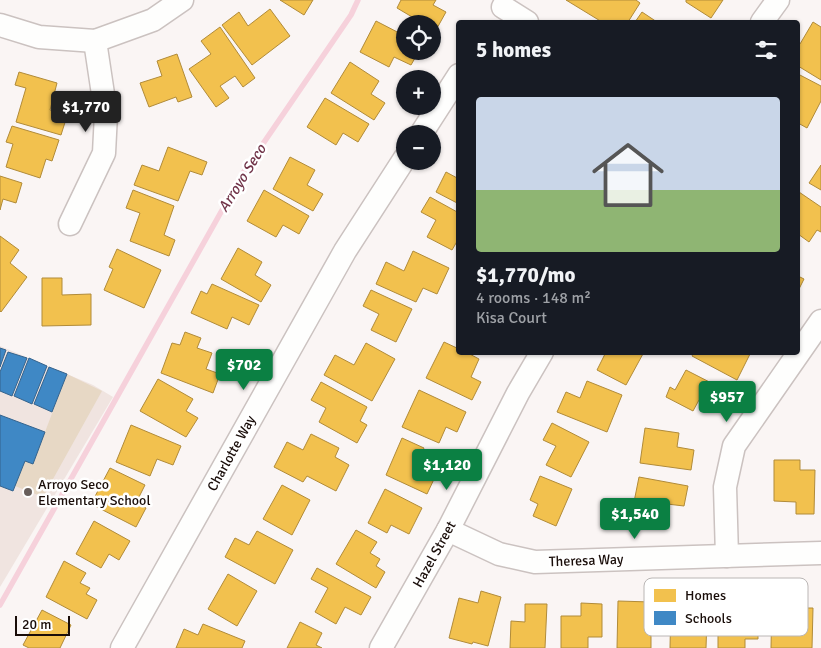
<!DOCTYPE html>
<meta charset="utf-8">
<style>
:root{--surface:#171b24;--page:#20242c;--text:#f1f3f6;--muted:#9ea1a6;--line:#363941;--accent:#0b8043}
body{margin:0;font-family:Signika,sans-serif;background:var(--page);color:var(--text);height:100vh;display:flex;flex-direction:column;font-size:19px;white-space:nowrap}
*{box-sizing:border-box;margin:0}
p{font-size:16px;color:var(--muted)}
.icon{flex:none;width:28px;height:28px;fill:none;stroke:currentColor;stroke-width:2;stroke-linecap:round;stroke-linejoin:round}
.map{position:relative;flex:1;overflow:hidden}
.panel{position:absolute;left:456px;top:20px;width:344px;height:335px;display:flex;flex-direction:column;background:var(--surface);border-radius:5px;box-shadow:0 1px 4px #0004}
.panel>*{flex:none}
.controls{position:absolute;left:396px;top:15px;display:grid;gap:10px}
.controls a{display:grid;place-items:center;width:45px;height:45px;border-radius:50%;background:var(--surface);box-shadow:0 1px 4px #0004;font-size:25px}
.scale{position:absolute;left:15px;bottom:12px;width:55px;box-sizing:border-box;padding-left:5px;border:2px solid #190d09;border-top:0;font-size:14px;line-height:18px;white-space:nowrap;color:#190d09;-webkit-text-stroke:4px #fff;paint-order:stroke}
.price{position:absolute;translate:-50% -42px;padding:0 11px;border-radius:5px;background:var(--accent);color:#fff;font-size:16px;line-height:32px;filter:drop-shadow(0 1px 2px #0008)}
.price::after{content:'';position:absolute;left:50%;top:30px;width:15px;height:11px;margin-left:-8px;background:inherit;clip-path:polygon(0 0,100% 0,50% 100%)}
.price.active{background:#222;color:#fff}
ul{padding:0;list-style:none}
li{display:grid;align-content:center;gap:10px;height:265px;padding:0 20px}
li+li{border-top:1px solid var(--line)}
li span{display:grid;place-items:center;height:155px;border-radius:5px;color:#555}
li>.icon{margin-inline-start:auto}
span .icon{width:90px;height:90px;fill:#fffc;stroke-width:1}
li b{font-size:21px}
h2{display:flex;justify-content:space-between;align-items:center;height:60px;padding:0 20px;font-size:21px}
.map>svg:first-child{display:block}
</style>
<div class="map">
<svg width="821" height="648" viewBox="0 0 821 648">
<rect width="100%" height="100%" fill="#faf5f4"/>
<!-- built -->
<polygon fill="#f0e4e0" points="0,346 93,385 113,397 0,587"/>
<!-- green -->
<polygon fill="#e7d8c5" points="67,374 102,391 43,497 15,486 25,461 45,432"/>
<!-- homes -->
<g fill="#f2c14e" stroke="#b18b39">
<polygon points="280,0 313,0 304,15"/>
<polygon points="401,0 436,0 433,5 446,12 436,30 432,28 432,24 424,24 397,8"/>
<polygon points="566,0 636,0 640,3 628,22 602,22"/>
<polygon points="686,0 723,0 711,18 686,2"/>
<polygon points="270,9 290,36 252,65 222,25 239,12 248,26"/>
<polygon points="642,12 657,22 635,22"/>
<polygon points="376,21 405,36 405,51 419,51 411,65 394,57 389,67 360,52"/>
<polygon points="813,22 821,27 821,80 798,66 798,43 800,44"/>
<polygon points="220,27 255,78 243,87 235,76 220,86 229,98 216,107 189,69 211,54 201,41"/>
<polygon points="177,54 192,97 178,102 176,97 149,107 140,83 162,76 157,61"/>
<polygon points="350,62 379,81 371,94 385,103 374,120 331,93"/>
<polygon points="19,72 57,83 50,110 67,116 61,135 16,122 26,88 15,85"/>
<polygon points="798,74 821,86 821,101 807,128 798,123"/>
<polygon points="325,98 369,124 358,142 343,133 336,145 307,127"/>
<polygon points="12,126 59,140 52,161 46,159 40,178 6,167 13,144 6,142"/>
<polygon points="168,147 207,162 202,175 190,171 178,201 134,185 142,165 159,171"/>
<polygon points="290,157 315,170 307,185 323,194 313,211 273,189"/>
<polygon points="821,165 821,190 809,183"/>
<polygon points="446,172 459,179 459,204 436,192"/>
<polygon points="0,176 22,183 16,203 3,199 0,210"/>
<polygon points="133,190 174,206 164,235 175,240 169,256 130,241 140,213 126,208"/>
<polygon points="264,190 309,216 299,234 283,225 276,237 247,221"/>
<polygon points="799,192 821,207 821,232 817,230 809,242 798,234 798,195"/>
<polygon points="430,197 459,213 459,238 452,250 427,237 436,220 421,212"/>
<polygon points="0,236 19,250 10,263 27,277 1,312 0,311"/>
<polygon points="238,248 262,262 255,275 271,285 261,302 221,279"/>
<polygon points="117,249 161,270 144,308 104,290 113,269 109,267"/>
<polygon points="413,251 449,268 437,294 423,288 416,302 376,284 386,262 404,271"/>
<polygon points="798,276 804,279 798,291"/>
<polygon points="42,278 62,278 62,295 91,294 91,325 42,326"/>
<polygon points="212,284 259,305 249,325 232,317 227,329 191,313 201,291 207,294"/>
<polygon points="371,290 412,309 396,342 371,330 379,314 363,306"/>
<polygon points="185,332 201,338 197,348 212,353 206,369 220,374 213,393 161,373 172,343 180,345"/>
<polygon points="444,342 459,349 459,352 466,352 479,359 471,377 481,382 472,400 426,378"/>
<polygon points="366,343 395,359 372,401 324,375 335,355 354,365"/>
<polygon points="606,352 644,352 626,385 597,370"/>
<polygon points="694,352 751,352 737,380 692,356"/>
<polygon points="686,370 727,391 717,409 699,400 693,411 666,397 670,387 675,390"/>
<polygon points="158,379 193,399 186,411 198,418 186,437 140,411"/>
<polygon points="587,381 622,395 607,432 557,412 566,392 580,398"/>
<polygon points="321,382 367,407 360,421 367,425 357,443 319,422 326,408 311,400"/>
<polygon points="419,390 466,412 457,432 446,427 439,443 402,427"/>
<polygon points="552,423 589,442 571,477 546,465 556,446 543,440"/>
<polygon points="131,425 181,446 173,465 157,459 150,476 116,462"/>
<polygon points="645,428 679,433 677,447 694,450 691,470 640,463"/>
<polygon points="311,434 339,448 335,457 349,465 336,491 307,476 303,482 274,467 287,442 303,450"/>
<polygon points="402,438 424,448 418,461 428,465 425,472 435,477 427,494 386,475"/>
<polygon points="774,460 800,460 800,470 815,470 814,514 796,514 796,502 774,501"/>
<polygon points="110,468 145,485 136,503 146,508 136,527 91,504"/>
<polygon points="540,476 572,489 556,526 533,516 538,504 530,500"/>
<polygon points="639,477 688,486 684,506 667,504 665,518 632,512"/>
<polygon points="282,485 310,500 292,535 263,519"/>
<polygon points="385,489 422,508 409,534 391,525 387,533 368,523"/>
<polygon points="94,521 130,541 119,560 109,554 101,568 76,554"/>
<polygon points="356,530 377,542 370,553 380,559 376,566 385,572 376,588 336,564"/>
<polygon points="257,531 293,550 275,584 225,557 235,538 249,545"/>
<polygon points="64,561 86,573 80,583 90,588 86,594 97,600 87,619 46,597"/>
<polygon points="317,568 371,597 361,615 345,607 336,624 315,612 328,588 311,579"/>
<polygon points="228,574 257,591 237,626 208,609"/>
<polygon points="481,591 501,597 488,646 473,642 472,644 449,638 459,598 478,603"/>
<polygon points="772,596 791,596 790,608 813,608 812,648 771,648"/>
<polygon points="738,598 758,598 758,639 745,639 745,648 718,648 718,610 738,610"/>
<polygon points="671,600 691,600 691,616 707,617 706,648 670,648"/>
<polygon points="618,601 651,602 651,648 617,648"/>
<polygon points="581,603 602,604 602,637 588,637 588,648 561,648 561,616 581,616"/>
<polygon points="525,604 547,604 545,648 510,648 511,621 525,622"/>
<polygon points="42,610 71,625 60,648 29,648 23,645"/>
<polygon points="300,622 322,633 316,645 322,648 287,648"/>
<polygon points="203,624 245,641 242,648 176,648 184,629 198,635"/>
</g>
<!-- schools -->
<g fill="#3f88c5" stroke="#34638d">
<polygon points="0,348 6,350 0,367"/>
<polygon points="8,352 27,358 12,396 0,391 0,372"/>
<polygon points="29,358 47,366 32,404 14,396"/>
<polygon points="49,367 67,374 52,412 34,404"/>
<polygon points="0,415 45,432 33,464 25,461 13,491 0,486"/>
</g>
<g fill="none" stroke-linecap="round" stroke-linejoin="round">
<!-- stream -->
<polyline stroke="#f6d1db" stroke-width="5.5" points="0,605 243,173 351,15 358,0"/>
<!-- minor casing -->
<g stroke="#cbc2c0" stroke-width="25">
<g id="minor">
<polyline points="503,7 527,22"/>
<polyline points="762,22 778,0"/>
<polyline points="0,25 39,37 95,41 153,20 182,0"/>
<polyline points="421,134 459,75"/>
<polyline points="70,224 104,153 106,114 95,41"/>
<polyline points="448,530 499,554 535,562 821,553"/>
<polyline points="727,556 725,487 734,446 821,321"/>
<polyline points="122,648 345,251 405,158"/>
<polyline points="381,648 448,530 518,393 542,352"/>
</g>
</g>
<!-- minor -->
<use href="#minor" stroke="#fefefd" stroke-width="22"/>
</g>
<!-- markers -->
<circle fill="#685e5b" stroke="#fff" stroke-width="2" cx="28" cy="492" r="5"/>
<g text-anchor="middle" stroke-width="5" stroke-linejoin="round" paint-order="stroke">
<!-- street labels -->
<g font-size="14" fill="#190d09" stroke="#fff">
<text transform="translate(231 453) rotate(-61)" y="5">Charlotte Way</text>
<text transform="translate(434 554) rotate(-61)" y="5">Hazel Street</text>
<text transform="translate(586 560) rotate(-2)" y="5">Theresa Way</text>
</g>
<!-- poi labels -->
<g font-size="14" fill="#190d09" stroke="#fff" text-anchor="start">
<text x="38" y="489">Arroyo Seco<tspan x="38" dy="16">Elementary School</tspan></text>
</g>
<!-- water labels -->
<g font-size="15" font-style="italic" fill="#713449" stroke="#fff">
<text transform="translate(242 178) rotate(-58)" y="5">Arroyo Seco</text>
</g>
</g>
<!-- legend -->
<rect x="644" y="578" width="164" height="58" rx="8" fill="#fff" stroke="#bab6b5" stroke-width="1"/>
<rect x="654" y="589" width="22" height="13" fill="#f2c14e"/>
<rect x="654" y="611" width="22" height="14" fill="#3f88c5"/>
<g font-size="14" fill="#190d09">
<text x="685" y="600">Homes</text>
<text x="685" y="623">Schools</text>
</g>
</svg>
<div class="controls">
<a><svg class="icon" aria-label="locate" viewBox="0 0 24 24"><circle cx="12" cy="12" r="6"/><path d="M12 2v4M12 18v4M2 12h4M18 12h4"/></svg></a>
<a>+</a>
<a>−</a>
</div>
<div class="scale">20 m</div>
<b class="price active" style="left:86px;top:133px">$1,770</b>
<b class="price" style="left:244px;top:391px">$702</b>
<b class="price" style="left:727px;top:423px">$957</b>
<b class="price" style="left:447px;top:491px">$1,120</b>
<b class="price" style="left:635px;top:540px">$1,540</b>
<section class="panel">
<h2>5 homes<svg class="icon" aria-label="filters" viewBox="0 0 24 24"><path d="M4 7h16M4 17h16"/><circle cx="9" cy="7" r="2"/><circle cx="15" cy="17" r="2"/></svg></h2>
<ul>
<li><span style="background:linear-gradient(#c9d6e8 60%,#8fb573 0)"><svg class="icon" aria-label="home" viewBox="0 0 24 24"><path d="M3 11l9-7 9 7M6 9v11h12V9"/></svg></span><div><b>$1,770/mo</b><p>4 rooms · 148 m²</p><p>Kisa Court</p></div></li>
</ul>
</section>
</div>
